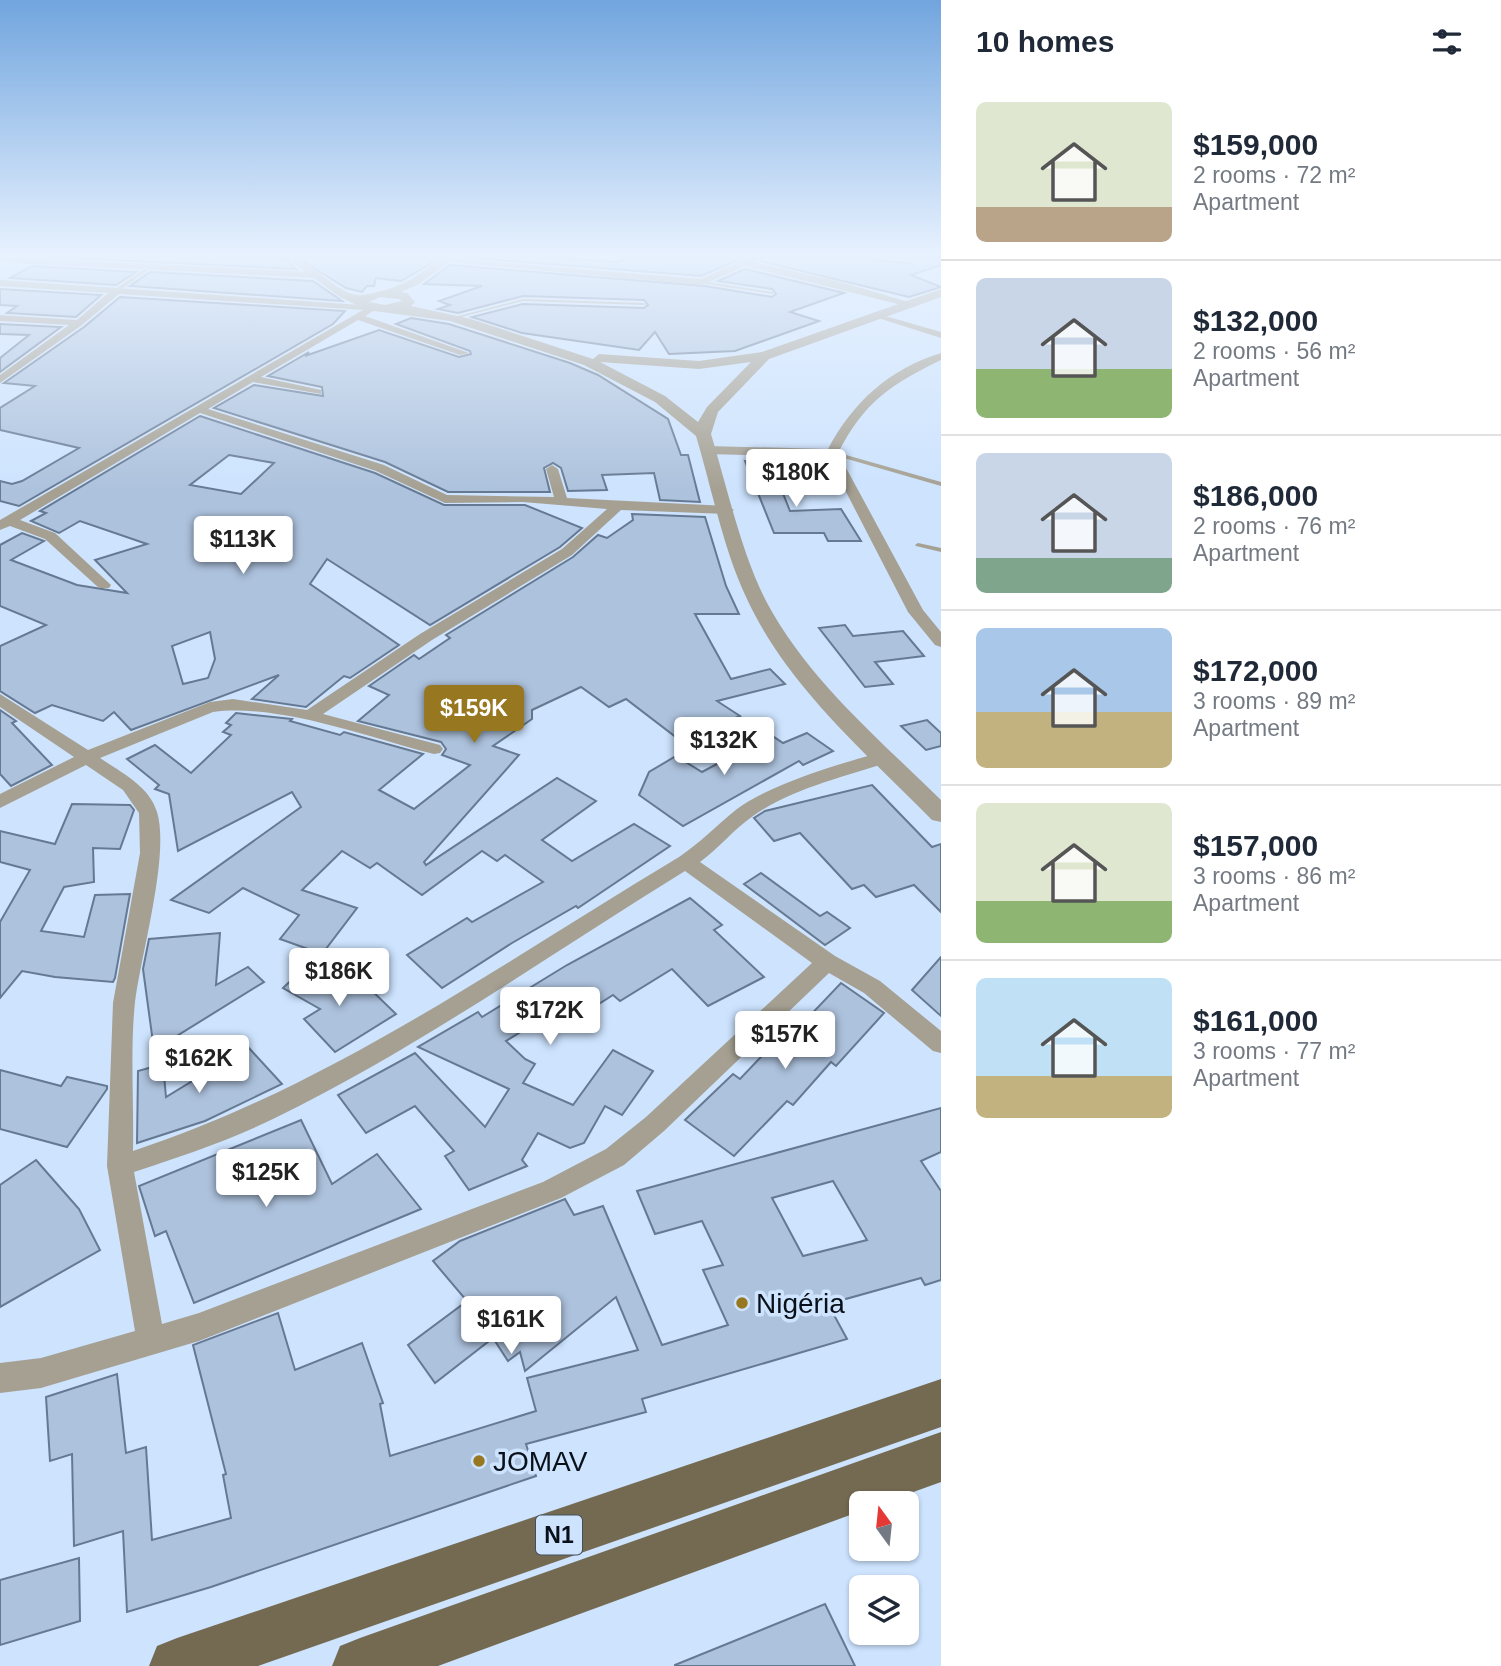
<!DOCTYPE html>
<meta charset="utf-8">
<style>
:root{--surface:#fff;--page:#f2f2f3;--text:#1f2937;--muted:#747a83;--line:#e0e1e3;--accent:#977821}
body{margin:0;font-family:Arial,sans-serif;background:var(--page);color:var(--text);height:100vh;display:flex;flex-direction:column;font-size:26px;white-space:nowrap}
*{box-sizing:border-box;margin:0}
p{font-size:23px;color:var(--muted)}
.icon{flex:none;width:38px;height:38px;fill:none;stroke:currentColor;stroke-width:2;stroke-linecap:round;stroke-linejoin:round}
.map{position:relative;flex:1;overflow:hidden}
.sheet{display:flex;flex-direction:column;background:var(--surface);width:560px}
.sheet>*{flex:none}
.needle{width:46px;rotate:345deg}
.tools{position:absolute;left:849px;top:1491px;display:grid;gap:14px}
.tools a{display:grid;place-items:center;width:70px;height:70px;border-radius:10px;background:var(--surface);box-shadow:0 2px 5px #0004;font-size:35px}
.price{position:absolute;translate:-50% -60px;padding:0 16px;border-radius:7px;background:#fff;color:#222;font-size:23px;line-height:46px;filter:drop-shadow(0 2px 4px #0008)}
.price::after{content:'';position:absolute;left:50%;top:42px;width:21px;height:16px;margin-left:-10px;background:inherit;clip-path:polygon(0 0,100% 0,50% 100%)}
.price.current{background:var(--accent);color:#fff}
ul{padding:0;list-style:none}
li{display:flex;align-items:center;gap:21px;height:175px;padding:0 35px}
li+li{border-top:2px solid var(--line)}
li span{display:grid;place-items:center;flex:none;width:196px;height:140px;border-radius:10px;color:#555}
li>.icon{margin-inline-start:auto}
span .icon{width:84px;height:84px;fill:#fffc;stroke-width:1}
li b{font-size:30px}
h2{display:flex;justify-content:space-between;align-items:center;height:84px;padding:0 35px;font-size:30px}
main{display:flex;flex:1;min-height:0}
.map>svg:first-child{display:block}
</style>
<main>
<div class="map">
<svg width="941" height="1666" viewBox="0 0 941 1666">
<rect width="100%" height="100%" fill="#cde3fe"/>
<!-- building -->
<g fill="#adc2dd" stroke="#667992" stroke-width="2" fill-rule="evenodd">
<polygon points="50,257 283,257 296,269"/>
<polygon points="296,257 442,257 401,281 376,278 374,286 367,286 362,292 346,288"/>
<polygon points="459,257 572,257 570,259 619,262 625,257 745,257 701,276"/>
<polygon points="763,257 873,257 875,260 910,263 916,257 941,257 941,265 911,275 941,287 909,297 760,261"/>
<polygon points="450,265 705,286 772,297 776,294 772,289 718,281 745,269 844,293 790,312 819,321 735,351 669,354 655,332 639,350 522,333 472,317 523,304 644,308 648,305 644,300 523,296 458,313 438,309 450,305 439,301 482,286 424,284"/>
<polygon points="32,266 136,272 116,285 10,278"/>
<polygon points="150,272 313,281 342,301 130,286"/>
<polygon points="0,289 101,295 76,317 7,313 17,306 0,305"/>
<polygon points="120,297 345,311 333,324 19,506 0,501 0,481 12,484 22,481 79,448 0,430 0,408 35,386 4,383 84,327"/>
<polygon points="411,318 449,324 570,363 598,375 668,419 681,455 688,455 700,502 660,500 654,473 602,475 607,490 568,491 561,468 553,463 544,468 550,492 448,492 385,462 214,408 254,385 323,396 322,387 268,376 309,352 305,356 379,330 459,357 471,354 470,351 396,324"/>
<polygon points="0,324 61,327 0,372 0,358 29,335 0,334"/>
<path d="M200,416L375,473L444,505H525L582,528L560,547L430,625L327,559L310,584L399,645L350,678L344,676L306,707L252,699L279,675L131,730L114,712L103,721L52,705L35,713L0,691V646L46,625L0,606V545L22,533L44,541L11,560L77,585L127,593L95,560L147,544L80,521L59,533L31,521L46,513L40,511ZM229,455L274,463L241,494L190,485ZM210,632L215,659L208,678L183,684L172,646Z"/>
<polygon points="745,461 770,461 790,511 841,509 861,541 828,541 824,533 774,533"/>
<polygon points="632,514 705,517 726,586 739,614 695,614 731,679 770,669 785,684 717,701 740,716 681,741 626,699 609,707 581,687 532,710 532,719 493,746 519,755 424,862 426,865 557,778 596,801 542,840 572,861 634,824 670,846 578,908 576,906 512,943 442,988 407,955 467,918 472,922 543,882 505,855 497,861 482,851 422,895 377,863 370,868 342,851 302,890 357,908 322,954 280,939 299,915 243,888 209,913 171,900 301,807 292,792 178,851 169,794 155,789 159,785 127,759 155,745 191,773 231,735 223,732 231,725 226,723 236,713 292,719 290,721 340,735 344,732 423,754 379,790 414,809 470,765 442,755 446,749 441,742 358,721 389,695 369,686 414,655 419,659 450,638 446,635 573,557 598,535 607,538 633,520"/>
<polygon points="845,625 853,636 903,631 924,656 875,662 893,684 865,687 819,628"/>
<polygon points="0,710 16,721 12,723 52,765 11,786 0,774"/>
<polygon points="927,720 941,733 941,746 926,750 901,726"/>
<polygon points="807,733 833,751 803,765 799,761 683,826 639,795 649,772 676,756 702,772 771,735 783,743"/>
<polygon points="872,785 932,847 941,844 941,912 914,885 876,897 864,885 852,889 800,833 774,841 754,818 765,811"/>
<polygon points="72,804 130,805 134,810 120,849 93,848 94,882 64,887 41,931 84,937 95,895 130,894 115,978 113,982 55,977 22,971 0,998 0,922 30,870 0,862 0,831 55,844"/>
<polygon points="761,873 820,916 827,912 850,928 825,945 744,884"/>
<polygon points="690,898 722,925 714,930 764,977 708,1006 672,969 620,1001 613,995 558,1030 545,1017 506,1041 525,1059 535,1064 523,1083 573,1105 613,1050 653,1071 622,1115 605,1106 584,1143 570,1148 538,1133 522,1160 527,1166 469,1190 445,1156 454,1151 415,1106 366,1133 338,1095 415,1053 485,1127 509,1089 418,1047 478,1012 482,1017 567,965"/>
<polygon points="220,933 216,985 248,967 264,982 154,1050 143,969 149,939"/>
<polygon points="941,957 941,1016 912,990"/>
<polygon points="306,966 349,992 364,983 396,1014 335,1052 304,1019 320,1009 283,988"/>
<polygon points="841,983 884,1013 836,1066 831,1062 793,1105 787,1101 734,1156 685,1120 733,1074 740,1079 777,1040 783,1044"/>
<polygon points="248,1047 282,1084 205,1121 137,1143 138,1071 163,1064 166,1097"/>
<polygon points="0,1070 61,1086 67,1077 107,1086 107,1089 67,1147 0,1129"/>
<path d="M941,1108V1152L921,1161L941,1191V1280L925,1285L921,1278L828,1304L847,1339L642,1399L646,1412L526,1444L536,1476L211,1587L127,1612L123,1531L74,1546L72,1454L50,1461L46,1397L117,1374L126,1453L146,1447L152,1540L231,1518L223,1475L226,1474L193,1345L278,1313L295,1370L362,1343L383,1403L380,1404L390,1456L536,1411L527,1378L638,1350L616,1297L525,1371L520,1352L508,1361L493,1338L435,1383L408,1345L467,1301L433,1261L460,1241L565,1199L574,1215L603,1206L662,1345L728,1325L703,1270L723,1265L702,1221L655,1234L637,1191ZM833,1181L867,1240L803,1256L772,1198Z"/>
<polygon points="301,1120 332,1184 377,1154 421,1209 194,1303 166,1231 155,1236 139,1186"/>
<polygon points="36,1160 79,1209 100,1250 0,1307 0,1185"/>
<polygon points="79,1558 80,1621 0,1645 0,1580"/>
<polygon points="825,1604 855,1666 675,1666 675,1665"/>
</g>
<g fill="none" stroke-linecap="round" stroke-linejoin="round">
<!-- service -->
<g fill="#a5a092" fill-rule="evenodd">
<polygon points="147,267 151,268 118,292 114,292 114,290"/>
<polygon points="702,281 772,292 774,293 772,294 700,283"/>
<polygon points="523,299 644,303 646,304 644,305 523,301 457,318 455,317"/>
<polygon points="832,451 941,482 941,486 830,454 829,453"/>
<polygon points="918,543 941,548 941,552 916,546 915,545"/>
</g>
<!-- minor -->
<g fill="#a5a092" fill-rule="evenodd">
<polygon points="0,257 314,272 318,275 314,278 0,262"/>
<polygon points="751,257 761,257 753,262 841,282 915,304 910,307 745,266 702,285 440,261 444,258 701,279"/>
<polygon points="875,257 914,257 910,260"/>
<path d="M0,280L375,306V310L365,316L469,353L460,355L358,320L261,377L321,390V394L253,382L208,409L384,465L447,495L554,497L546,469L552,465L558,469L567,498L727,506L734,510L727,514L621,510L572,555L432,640L323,714L440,745L443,749L440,753L434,754C370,738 279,703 213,712L100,758C122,773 149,786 157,812C170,854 141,954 135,1002C130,1050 134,1102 133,1151C331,1086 502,963 679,857C700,843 717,825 737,809C768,785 844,762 883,752L889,754L892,758L889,762C844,777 793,788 753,816C734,829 719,848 700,862L835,956L880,981L941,1031V1053L933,1051L864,993L829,973L664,1131L624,1165L561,1198L199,1341L41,1388L0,1393V1363L41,1358L135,1331L107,1166L113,1003L140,853L139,813L123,790L86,765L0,808V794L74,757L0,707V694L88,750L210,702L233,699L307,710L420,634L562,549L607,509L523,502L445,503L376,471L200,413L20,520L55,533L111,585L109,588H99L45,539L10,526L0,530V520L363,310L119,294L82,325L0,383V375L69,325L0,321V315L77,320L108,293L0,286ZM685,871L812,963L646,1117L606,1149L543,1182L199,1313L162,1324L134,1172C182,1156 231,1140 277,1117C420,1047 550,954 685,871Z"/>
<polygon points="875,313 941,332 941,338 875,317"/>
<path d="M941,353V360C890,385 865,401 838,453L923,610L941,632V647L935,645L908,612L828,457L707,454L701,450L707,446L828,449C853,402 889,369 941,353Z"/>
</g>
<!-- tertiary -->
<path fill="#a5a092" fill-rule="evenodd" d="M285,257C311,257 340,299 362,295C377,293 394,288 408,281C425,272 436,257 456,257L419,284L401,292L407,293L415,302L411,306L471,319L593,359L599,354L699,361L762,352L941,289V297L769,359L718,412L711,434C727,487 741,552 766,601C808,680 878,738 941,800V822L932,820C865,752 788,687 747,599C723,549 712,489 696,436L655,402L584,365L450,321L367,310L340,297ZM380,297L399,299L402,301L385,305L369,302ZM600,362L699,369L751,362L707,407L698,422L665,396Z"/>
<!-- primary -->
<g fill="#746a52" fill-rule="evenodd">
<polygon points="941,1379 941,1427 258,1666 149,1666 157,1646 177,1638"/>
<polygon points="941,1432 941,1482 883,1503 861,1503 861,1511 438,1666 332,1666 340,1646 360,1638"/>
</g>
</g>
<!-- sky -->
<linearGradient id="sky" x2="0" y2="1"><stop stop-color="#71a5de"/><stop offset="0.52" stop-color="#e8f2ff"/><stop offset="1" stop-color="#e8f2ff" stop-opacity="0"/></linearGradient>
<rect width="941" height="490" fill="url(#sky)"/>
<!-- markers -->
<g fill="#977821" stroke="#cde3fe" stroke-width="2.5">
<circle cx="742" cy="1303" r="7"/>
<circle cx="479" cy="1461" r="7"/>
</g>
<g text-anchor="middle" stroke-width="7" stroke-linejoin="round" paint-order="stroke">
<!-- shield labels -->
<rect fill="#cde3fe" stroke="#444f5e" stroke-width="2" x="536" y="1515.5" width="46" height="39" rx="5"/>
<g font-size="23" font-weight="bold" fill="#091019">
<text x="559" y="1543">N1</text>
</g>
<!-- near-poi labels -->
<g font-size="28" fill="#091019" stroke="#cde3fe" text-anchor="start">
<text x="756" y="1313">Nigéria</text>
<text x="493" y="1471">JOMAV</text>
</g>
</g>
</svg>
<div class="tools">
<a><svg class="needle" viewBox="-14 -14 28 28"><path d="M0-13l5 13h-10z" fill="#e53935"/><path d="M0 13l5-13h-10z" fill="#747a83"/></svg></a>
<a><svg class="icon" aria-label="layers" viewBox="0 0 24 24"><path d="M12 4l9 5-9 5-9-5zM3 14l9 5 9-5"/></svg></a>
</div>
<b class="price" style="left:796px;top:509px">$180K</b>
<b class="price" style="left:243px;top:576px">$113K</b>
<b class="price current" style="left:474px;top:745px">$159K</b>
<b class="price" style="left:724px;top:777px">$132K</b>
<b class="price" style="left:339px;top:1008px">$186K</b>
<b class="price" style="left:550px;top:1047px">$172K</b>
<b class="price" style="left:785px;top:1071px">$157K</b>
<b class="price" style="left:199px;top:1095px">$162K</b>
<b class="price" style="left:266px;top:1209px">$125K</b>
<b class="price" style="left:511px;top:1356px">$161K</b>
</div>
<section class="sheet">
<h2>10 homes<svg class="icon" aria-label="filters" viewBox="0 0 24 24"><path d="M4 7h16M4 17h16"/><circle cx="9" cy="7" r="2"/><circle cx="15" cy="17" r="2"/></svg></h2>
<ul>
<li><span style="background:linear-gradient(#dfe7d0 75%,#b9a48a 0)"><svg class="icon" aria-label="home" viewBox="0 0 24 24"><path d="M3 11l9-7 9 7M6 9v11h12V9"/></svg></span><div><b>$159,000</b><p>2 rooms · 72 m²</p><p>Apartment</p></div></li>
<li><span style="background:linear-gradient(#c9d6e8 65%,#8fb573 0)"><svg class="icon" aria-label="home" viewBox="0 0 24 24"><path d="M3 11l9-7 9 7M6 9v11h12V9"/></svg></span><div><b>$132,000</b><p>2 rooms · 56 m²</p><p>Apartment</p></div></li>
<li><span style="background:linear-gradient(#c9d6e8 75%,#7fa58c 0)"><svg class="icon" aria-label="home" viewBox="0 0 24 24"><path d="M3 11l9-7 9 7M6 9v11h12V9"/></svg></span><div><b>$186,000</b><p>2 rooms · 76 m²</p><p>Apartment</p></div></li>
<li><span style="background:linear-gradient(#a9c7e8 60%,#c2b280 0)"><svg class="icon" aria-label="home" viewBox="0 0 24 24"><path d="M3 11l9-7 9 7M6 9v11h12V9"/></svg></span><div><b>$172,000</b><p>3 rooms · 89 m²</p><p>Apartment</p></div></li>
<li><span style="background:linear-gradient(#dfe7d0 70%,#8fb573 0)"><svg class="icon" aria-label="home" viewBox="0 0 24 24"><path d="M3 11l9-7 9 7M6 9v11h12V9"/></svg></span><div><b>$157,000</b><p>3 rooms · 86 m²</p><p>Apartment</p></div></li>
<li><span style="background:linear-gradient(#bfe0f5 70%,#c2b280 0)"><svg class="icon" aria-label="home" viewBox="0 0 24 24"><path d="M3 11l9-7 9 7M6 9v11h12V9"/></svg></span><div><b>$161,000</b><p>3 rooms · 77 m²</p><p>Apartment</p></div></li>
</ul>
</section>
</main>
